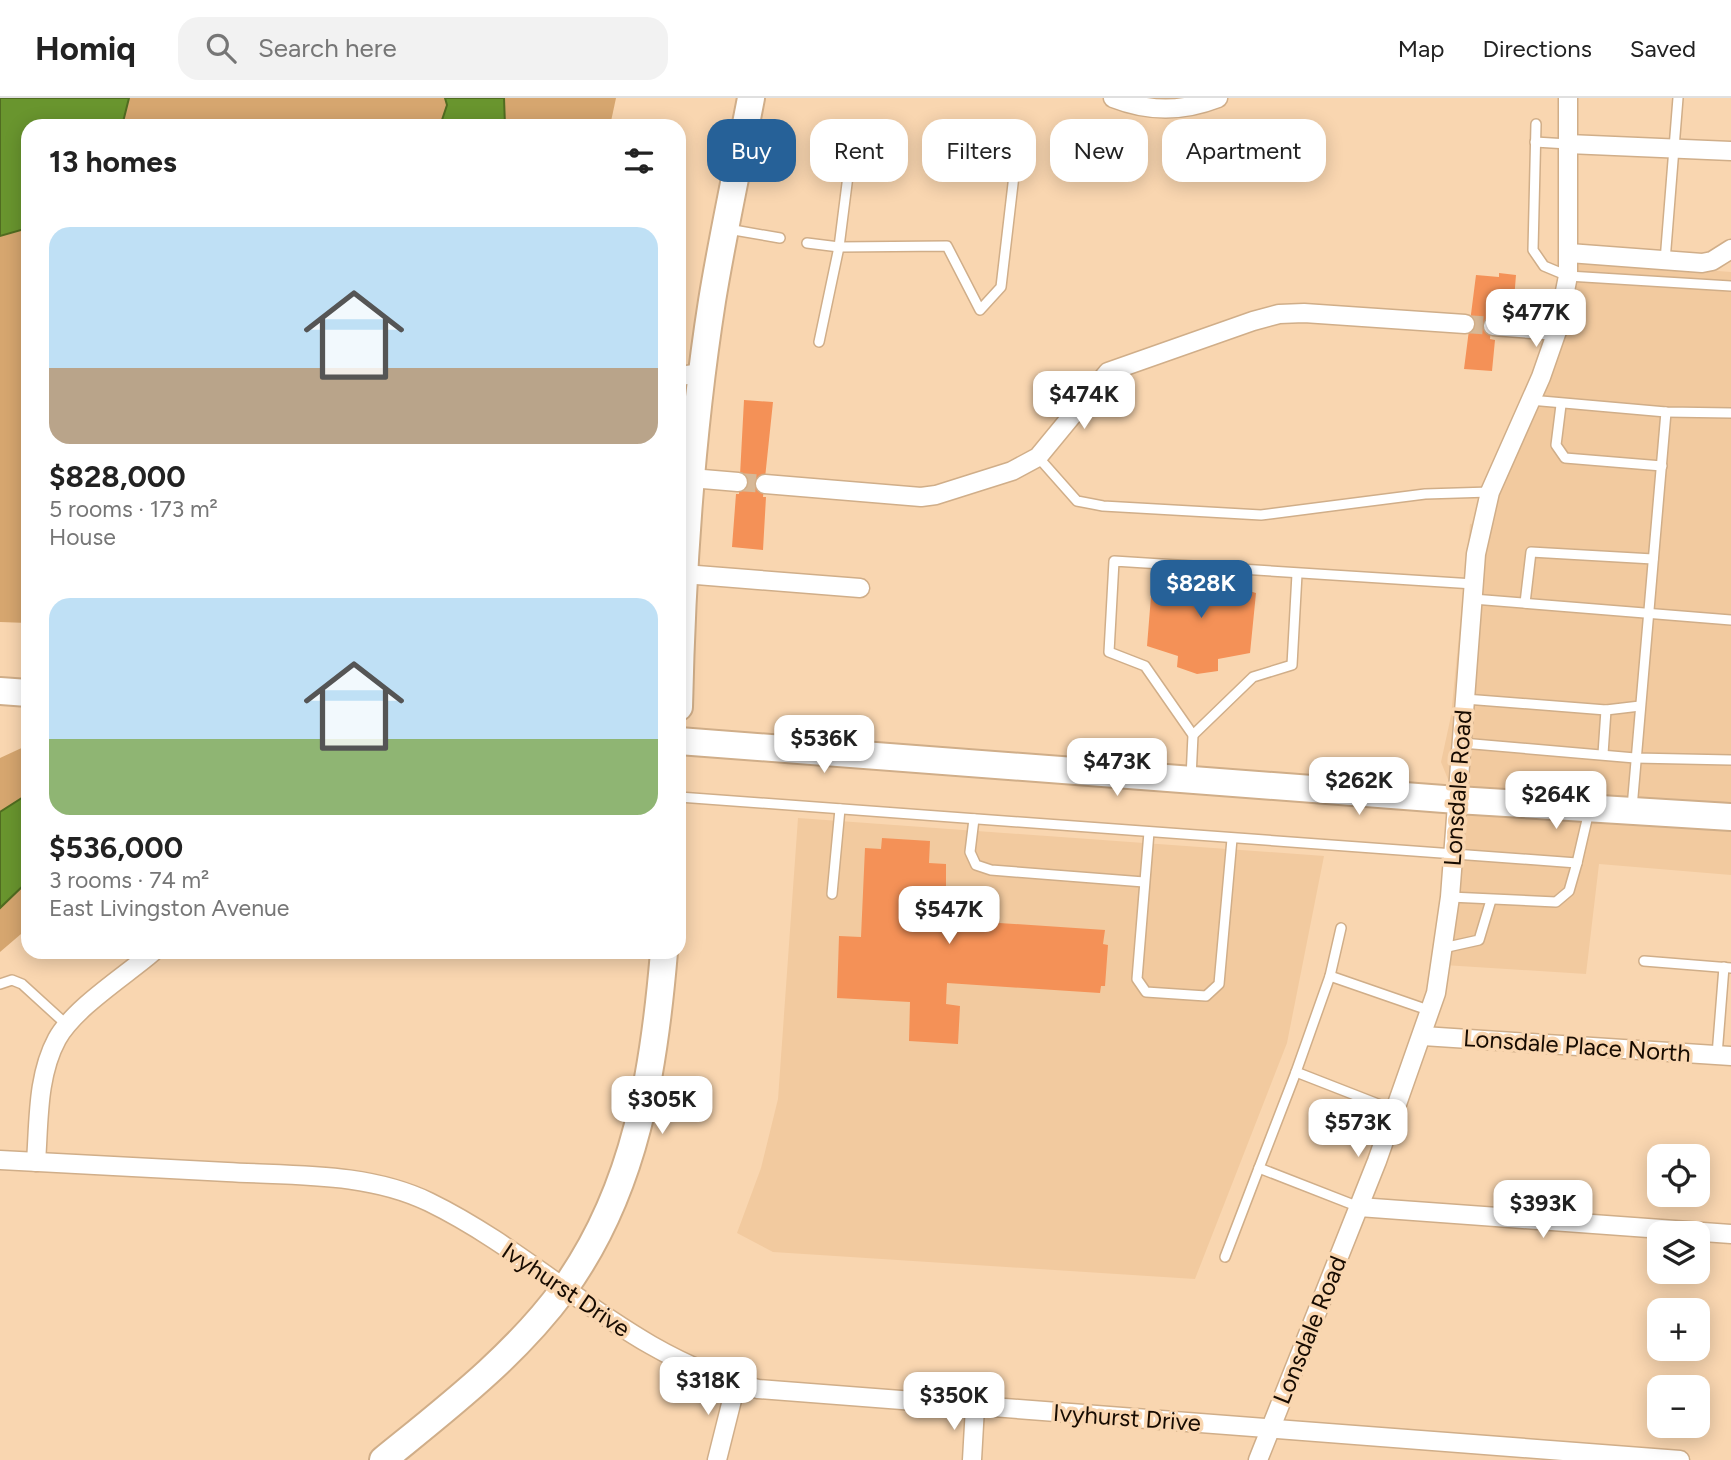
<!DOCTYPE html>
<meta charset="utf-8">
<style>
:root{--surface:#fff;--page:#f2f2f2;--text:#222;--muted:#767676;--line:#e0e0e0;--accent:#266198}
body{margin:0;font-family:Figtree,sans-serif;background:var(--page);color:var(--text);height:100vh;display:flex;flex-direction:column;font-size:26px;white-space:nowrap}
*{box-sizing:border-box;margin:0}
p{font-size:23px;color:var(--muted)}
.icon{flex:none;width:38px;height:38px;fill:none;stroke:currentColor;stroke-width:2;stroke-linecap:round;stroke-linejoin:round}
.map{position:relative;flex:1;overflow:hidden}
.sheet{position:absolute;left:21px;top:21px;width:665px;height:840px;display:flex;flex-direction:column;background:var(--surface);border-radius:21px;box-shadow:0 4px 18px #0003}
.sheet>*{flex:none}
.hud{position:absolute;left:707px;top:21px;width:665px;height:63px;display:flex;gap:14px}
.fabs{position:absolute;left:1647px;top:1046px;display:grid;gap:14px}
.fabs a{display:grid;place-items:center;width:63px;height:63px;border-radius:14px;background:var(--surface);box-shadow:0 4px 18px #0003;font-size:35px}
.price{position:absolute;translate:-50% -60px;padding:0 16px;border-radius:14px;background:#fff;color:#222;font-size:23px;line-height:46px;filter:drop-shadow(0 2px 4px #0008)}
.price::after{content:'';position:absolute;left:50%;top:42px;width:21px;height:16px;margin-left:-10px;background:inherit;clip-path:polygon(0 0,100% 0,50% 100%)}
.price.on{background:var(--accent);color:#fff}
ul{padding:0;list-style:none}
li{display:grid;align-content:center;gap:14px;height:371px;padding:0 28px}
li span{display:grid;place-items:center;height:217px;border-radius:21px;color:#555}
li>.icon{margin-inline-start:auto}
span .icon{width:126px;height:126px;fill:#fffc;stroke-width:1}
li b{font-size:30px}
h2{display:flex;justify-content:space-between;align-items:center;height:84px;padding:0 28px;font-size:30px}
.pill{padding:0 24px;border-radius:21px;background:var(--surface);box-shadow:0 4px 18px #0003;font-size:24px;line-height:63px}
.pill.on{background:var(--accent);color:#fff}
header{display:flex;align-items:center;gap:42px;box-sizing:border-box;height:98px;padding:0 35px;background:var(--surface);border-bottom:2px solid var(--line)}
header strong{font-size:33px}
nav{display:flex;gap:38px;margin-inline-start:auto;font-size:24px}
.search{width:490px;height:63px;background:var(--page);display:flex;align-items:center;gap:18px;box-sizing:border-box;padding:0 24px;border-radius:21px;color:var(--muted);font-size:26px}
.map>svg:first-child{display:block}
</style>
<header>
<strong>Homiq</strong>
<div class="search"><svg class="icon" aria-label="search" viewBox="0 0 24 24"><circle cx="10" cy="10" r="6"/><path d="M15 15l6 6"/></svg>Search here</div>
<nav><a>Map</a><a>Directions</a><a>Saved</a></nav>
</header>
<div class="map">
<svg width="1731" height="1362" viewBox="0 0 1731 1362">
<rect width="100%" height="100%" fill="#f9d6b0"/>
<!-- built -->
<g fill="#f2ca9f">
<polygon points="1570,162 1731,174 1731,777 1599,766 1586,876 1444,867 1458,706 1441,664 1451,618 1470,426 1483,424 1561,216"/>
<polygon points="798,720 1324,758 1287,945 1195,1181 773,1154 737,1135 761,1070 778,1001"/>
</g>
<!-- green -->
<g fill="#d6a66f">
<polygon points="0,0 479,0 472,28 28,28 28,525 0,524"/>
<polygon points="504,0 616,0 610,28 505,28"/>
<polygon points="28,647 28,718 0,744 0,660"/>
<polygon points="28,783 28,830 0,854 0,810"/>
</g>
<!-- water -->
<g fill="#69952e" stroke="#506c20" stroke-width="2">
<polygon points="0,0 129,0 122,28 28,28 28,130 0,138"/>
<polygon points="445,0 504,0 505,28 440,28 447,7"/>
<polygon points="28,696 28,783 0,810 0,714"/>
</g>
<!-- building -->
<g fill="#f49157">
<polygon points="1499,175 1516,177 1513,214 1493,213 1490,241 1495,242 1492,273 1464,271 1476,177 1499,179"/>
<polygon points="744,302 773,304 763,399 766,399 763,452 732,449 736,396 739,396"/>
<polygon points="1205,472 1236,483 1236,489 1256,495 1250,555 1218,561 1218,573 1197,576 1177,569 1178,558 1147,548 1152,486 1175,483 1175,477"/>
<polygon points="882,740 930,743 929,765 946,766 946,798 956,799 955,822 1105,832 1103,846 1108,847 1105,888 1101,888 1100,895 947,885 946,906 960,908 958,946 909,943 910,904 837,900 839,838 861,839 865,750 881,751"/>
</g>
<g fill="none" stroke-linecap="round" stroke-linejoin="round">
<!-- street-tunnel -->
<g stroke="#d7b896" stroke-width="18" stroke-dasharray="18 9" stroke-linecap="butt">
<polyline points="1465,226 1493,228"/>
<polyline points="738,384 765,386"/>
</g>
<!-- lane casing -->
<g stroke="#d0ae89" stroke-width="12">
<g id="lane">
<polyline points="1536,26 1533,152 1544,168 1568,178 1731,188"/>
<polyline points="1535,44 1568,46"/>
<polyline points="728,131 780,140"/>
<polyline points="807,145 839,149 947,148 980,212 1001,189 1016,60 928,53"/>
<polyline points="1665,163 1678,0"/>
<polyline points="819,244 839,149 852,46"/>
<polyline points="1530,302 1666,314 1731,315"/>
<polyline points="1561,307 1556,347 1565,360 1662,368"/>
<polyline points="1038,359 1077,403 1103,408 1261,417 1425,396 1490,394"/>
<polyline points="1473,501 1731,522"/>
<polyline points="1525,505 1531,454 1653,461"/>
<polyline points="1465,601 1606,612 1640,608"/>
<polyline points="1193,637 1253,579 1292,567 1297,476"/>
<polyline points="1462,645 1635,660 1731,662"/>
<polyline points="1603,656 1606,612"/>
<polyline points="1191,680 1193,637 1145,568 1109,554 1114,463 1474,486"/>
<polyline points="679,699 1577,765 1589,713"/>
<polyline points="1632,710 1666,314"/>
<polyline points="974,721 970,754 976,767 991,772 1144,784"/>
<polyline points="1149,734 1137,881 1146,894 1206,898 1219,886 1232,741"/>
<polyline points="832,796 840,711"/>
<polyline points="1450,799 1556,804 1569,793 1577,765"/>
<polyline points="1341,830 1330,878 1296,974 1396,1013"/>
<polyline points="1443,850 1479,842 1491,802"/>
<polyline points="1644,863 1731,870"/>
<polyline points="1330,878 1431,913"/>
<polyline points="0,886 12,882 22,886 67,927"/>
<polyline points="1717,957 1724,869"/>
<polyline points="1296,974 1259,1070 1359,1109"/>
<polyline points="1225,1159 1259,1070"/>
</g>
</g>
<!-- street casing -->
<g stroke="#d0ae89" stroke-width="21">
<g id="street">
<path d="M1113,0C1149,14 1182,14 1218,0"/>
<polyline points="1568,46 1731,53"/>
<polyline points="1569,155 1702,165 1712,163 1731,151"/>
<polyline points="1493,228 1557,233"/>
<polyline points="679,278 702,275"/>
<polyline points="691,380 738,384"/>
<polyline points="765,386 921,399 936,397 1012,373 1038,359 1108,274 1253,223 1279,216 1304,215 1465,226"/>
<polyline points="684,476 860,490"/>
<polyline points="1423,938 1731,958"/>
<path d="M0,1062C76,1066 151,1070 227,1074C294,1078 367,1074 429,1104C544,1160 629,1260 758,1291L1680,1362"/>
<path d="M36,1064C39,1023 37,978 57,941C74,910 125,878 153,854"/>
<polyline points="1359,1109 1731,1136"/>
<polyline points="717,1362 736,1286"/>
<polyline points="972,1362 975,1309"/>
<polyline points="1258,1362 1377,1063 1436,895 1450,799 1476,456 1490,394 1541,279 1557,233 1568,178 1568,0"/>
</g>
</g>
<!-- secondary casing -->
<g stroke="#d0ae89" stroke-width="30">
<g id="secondary">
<polyline points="0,593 28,595"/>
<path d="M679,609C682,474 691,337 712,203C723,135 738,68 751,0"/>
<polyline points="679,643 1457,702 1731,719"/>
<path d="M383,1362C447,1310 515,1258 564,1191C636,1091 654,973 664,854"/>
</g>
</g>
<!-- lane -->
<use href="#lane" stroke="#fff" stroke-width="9"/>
<!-- street -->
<use href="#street" stroke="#fff" stroke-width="18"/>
<!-- secondary -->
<use href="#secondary" stroke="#fff" stroke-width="26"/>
</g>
<g text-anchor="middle" stroke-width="7" stroke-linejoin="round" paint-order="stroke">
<!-- street labels -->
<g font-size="24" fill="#170b01" stroke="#f9d6b0">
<text transform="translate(1458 690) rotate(-86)" y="8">Lonsdale Road</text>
<text transform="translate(1577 948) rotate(4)" y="8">Lonsdale Place North</text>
<text transform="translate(566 1192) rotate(34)" y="8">Ivyhurst Drive</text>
<text transform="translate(1310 1232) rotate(-68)" y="8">Lonsdale Road</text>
<text transform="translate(1127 1320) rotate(4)" y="8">Ivyhurst Drive</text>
</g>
</g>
</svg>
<div class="fabs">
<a><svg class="icon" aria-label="locate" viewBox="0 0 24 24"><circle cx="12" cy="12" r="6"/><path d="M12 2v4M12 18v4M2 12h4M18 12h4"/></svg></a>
<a><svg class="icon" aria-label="layers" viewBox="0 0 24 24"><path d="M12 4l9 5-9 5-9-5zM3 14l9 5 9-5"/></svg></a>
<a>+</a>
<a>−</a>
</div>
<b class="price" style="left:1536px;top:251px">$477K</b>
<b class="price" style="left:1084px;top:333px">$474K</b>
<b class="price on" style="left:1201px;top:522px">$828K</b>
<b class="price" style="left:824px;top:677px">$536K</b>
<b class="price" style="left:1117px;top:700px">$473K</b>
<b class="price" style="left:1359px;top:719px">$262K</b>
<b class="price" style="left:1556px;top:733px">$264K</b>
<b class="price" style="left:949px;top:848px">$547K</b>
<b class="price" style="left:662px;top:1038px">$305K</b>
<b class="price" style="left:1358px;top:1061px">$573K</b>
<b class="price" style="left:1543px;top:1142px">$393K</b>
<b class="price" style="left:708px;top:1319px">$318K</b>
<b class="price" style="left:954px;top:1334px">$350K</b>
<div class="hud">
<a class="pill on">Buy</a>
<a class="pill">Rent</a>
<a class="pill">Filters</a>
<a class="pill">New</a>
<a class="pill">Apartment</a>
</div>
<section class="sheet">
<h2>13 homes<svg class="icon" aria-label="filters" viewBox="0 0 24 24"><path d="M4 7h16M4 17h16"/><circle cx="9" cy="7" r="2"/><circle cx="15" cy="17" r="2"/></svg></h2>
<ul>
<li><span style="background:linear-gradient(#bfe0f5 65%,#b9a48a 0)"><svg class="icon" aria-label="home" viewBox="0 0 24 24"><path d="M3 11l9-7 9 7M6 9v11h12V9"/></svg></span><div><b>$828,000</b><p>5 rooms · 173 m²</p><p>House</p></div></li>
<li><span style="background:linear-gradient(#bfe0f5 65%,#8fb573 0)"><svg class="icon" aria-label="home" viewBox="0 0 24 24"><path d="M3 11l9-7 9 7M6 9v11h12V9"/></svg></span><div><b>$536,000</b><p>3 rooms · 74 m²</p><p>East Livingston Avenue</p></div></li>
</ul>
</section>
</div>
